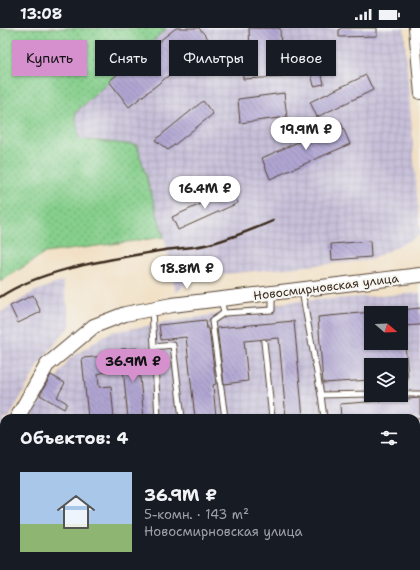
<!DOCTYPE html>
<html lang="ru">
<meta charset="utf-8">
<style>
:root{--surface:#171b24;--page:#20242c;--text:#f1f3f6;--muted:#9ea1a6;--line:#363941;--accent:#d690ce}
body{margin:0;font-family:"Shantell Sans",sans-serif;background:var(--page);color:var(--text);height:100vh;display:flex;flex-direction:column;font-size:15px;white-space:nowrap}
*{box-sizing:border-box;margin:0}
p{font-size:13px;color:var(--muted)}
.icon{flex:none;width:22px;height:22px;fill:none;stroke:currentColor;stroke-width:2;stroke-linecap:round;stroke-linejoin:round}
.map{position:relative;flex:1;overflow:hidden}
.sheet{position:absolute;left:0px;top:386px;width:420px;height:156px;display:flex;flex-direction:column;background:var(--surface);border-radius:12px 12px 0 0;box-shadow:0 1px 3px #0004}
.sheet>*{flex:none}
.hud{position:absolute;left:12px;top:12px;width:396px;height:36px;display:flex;gap:8px}
.needle{width:26px;rotate:109deg}
.buttons{position:absolute;left:364px;top:278px;display:grid;gap:8px}
.buttons a{display:grid;place-items:center;width:44px;height:44px;border-radius:0px;background:var(--surface);box-shadow:0 1px 3px #0004;font-size:20px}
.price{position:absolute;translate:-50% -34px;padding:0 9px;border-radius:14px;background:#fff;color:#222;font-size:13px;line-height:26px;filter:drop-shadow(0 1px 2px #0008)}
.price::after{content:'';position:absolute;left:50%;top:24px;width:12px;height:9px;margin-left:-6px;background:inherit;clip-path:polygon(0 0,100% 0,50% 100%)}
.price.on{background:var(--accent);color:#111}
ul{padding:0;list-style:none}
li{display:flex;align-items:center;gap:12px;height:100px;padding:0 20px}
li+li{border-top:1px solid var(--line)}
li span{display:grid;place-items:center;flex:none;width:112px;height:80px;border-radius:0px;color:#555}
li>.icon{margin-inline-start:auto}
span .icon{width:48px;height:48px;fill:#fffc;stroke-width:1}
li b{font-size:17px}
h2{display:flex;justify-content:space-between;align-items:center;height:48px;padding:0 20px;font-size:17px}
.tag{padding:0 14px;border-radius:0px;background:var(--surface);box-shadow:0 1px 3px #0004;font-size:14px;line-height:36px}
.tag.on{background:var(--accent);color:#111}
.status{display:flex;justify-content:space-between;align-items:center;height:28px;padding:0 20px;background:var(--surface);direction:ltr}
.status svg{height:11px;fill:currentColor}
.map>svg:first-child{display:block}
</style>
<div class="status"><b>13:08</b><svg viewBox="0 0 49 12"><path d="M0 12V9h3v3zM5 12V6h3v6zM10 12V3h3v9zM15 12V0h3v12zM26 1h20v11H26zM47 4h2v5h-2z"/></svg></div>
<div class="map">
<svg width="420" height="542" viewBox="0 0 420 542">
<defs>
<pattern id="industrial-grid" width="8" height="8" patternUnits="userSpaceOnUse"><rect width="8" height="8" fill="#c7c0d9"/><path d="M0 4h8M4 0v8" fill="none" stroke="#aca5ba"/></pattern>
<pattern id="grass-dots" width="8" height="8" patternUnits="userSpaceOnUse"><rect width="8" height="8" fill="#86cf8c"/><path d="M2 2h.1M6 6h.1" fill="none" stroke="#6fa872" stroke-width="1.8" stroke-linecap="round"/></pattern>
<pattern id="building-back-hatch" width="6" height="6" patternUnits="userSpaceOnUse"><rect width="6" height="6" fill="#b0a6d2"/><path d="M-1 5l2 2M0 0l6 6M5-1l2 2" fill="none" stroke="#9087aa"/></pattern>
</defs>
<rect width="100%" height="100%" fill="#f6f6f2"/>
<filter id="ink" filterUnits="userSpaceOnUse"><feTurbulence type="fractalNoise" baseFrequency=".025" numOctaves="2"/><feDisplacementMap in="SourceGraphic" scale="8" xChannelSelector="R" yChannelSelector="G"/><feConvolveMatrix kernelMatrix="1 2 1 2 8 2 1 2 1" color-interpolation-filters="sRGB"/></filter>
<filter id="wash" filterUnits="userSpaceOnUse"><feTurbulence type="fractalNoise" baseFrequency=".012" numOctaves="4" result="noise"/><feDisplacementMap in="SourceGraphic" scale="16" xChannelSelector="R" yChannelSelector="G"/><feGaussianBlur stdDeviation="0.9" result="paint"/><feColorMatrix in="noise" values="0 0 0 0 0 0 0 0 0 0 0 0 0 0 0 0 0 1.4 0 .05"/><feComposite in="paint" operator="in"/></filter>
<g filter="url(#wash)">
<rect width="100%" height="100%" fill="#f1e0c4"/>
<!-- industrial -->
<g fill="url(#industrial-grid)" fill-rule="evenodd">
<polygon points="167,0 404,0 420,207 370,232 193,249 176,265 164,209 137,117 78,111 75,85"/>
<polygon points="63,253 71,297 42,331 9,390 4,390 4,400 0,407 0,285 33,264"/>
<path d="M420,265V542H0V448L4,440V538H416V390H29L70,330L111,304L287,274ZM371,285H401V315H371ZM371,337H401V367H371Z"/>
</g>
<!-- grass -->
<polygon fill="url(#grass-dots)" stroke="#607c55" points="0,0 167,0 75,85 79,111 137,117 164,209 45,225 0,254"/>
<g id="blocks">
<!-- building -->
<g fill="url(#building-back-hatch)">
<polygon points="176,0 199,0 211,14 129,79 109,53"/>
<polygon points="249,0 280,0 282,49 243,51 242,26 250,26"/>
<polygon points="341,0 377,0 377,8 339,9 339,2"/>
<polygon points="318,29 324,56 314,58 308,31"/>
<polygon points="366,47 373,62 317,89 310,74"/>
<polygon points="284,65 287,89 240,95 238,71"/>
<polygon points="203,73 213,86 168,122 155,112"/>
<polygon points="341,95 350,116 270,151 262,130"/>
<polygon points="232,162 238,175 178,202 172,189"/>
<polygon points="370,213 371,229 332,232 331,216"/>
<polygon points="33,267 41,284 18,295 10,278"/>
<polygon points="420,280 420,297 401,298 401,282"/>
<polygon points="371,284 371,315 405,315 408,351 401,351 401,337 371,337 371,352 323,355 318,289"/>
<polygon points="206,292 207,301 209,301 216,356 213,357 216,390 195,390 186,309 161,312 159,297"/>
<polygon points="294,293 303,390 286,390 279,310 244,313 248,353 224,356 217,300"/>
<polygon points="137,320 144,390 128,390 121,321"/>
<polygon points="107,328 108,343 98,346 99,359 111,358 114,390 88,390 82,330"/>
<polygon points="51,347 65,355 57,369 67,375 64,381 40,367"/>
<polygon points="420,370 420,390 341,390 340,376"/>
</g>
</g>
</g>
<g filter="url(#ink)">
<use href="#blocks" fill-opacity="0" stroke="#564537" stroke-width="1"/>
<g fill="none" stroke-linecap="round" stroke-linejoin="round">
<!-- lane casing -->
<g stroke="#564537" stroke-width="7">
<g id="lane">
<polyline points="302,263 321,367 371,366"/>
<polyline points="221,271 224,285 272,282 272,266"/>
<polyline points="152,282 158,390"/>
<polyline points="224,285 212,293 225,390"/>
<polyline points="264,314 272,390"/>
<polyline points="154,319 173,317 182,390"/>
<polyline points="401,366 420,366"/>
<polyline points="321,367 324,390"/>
<polyline points="0,449 4,452"/>
<polyline points="416,473 420,473"/>
<polyline points="0,516 4,518"/>
<polyline points="153,538 159,542"/>
<polyline points="264,538 271,542"/>
</g>
</g>
<!-- street casing -->
<g stroke="#564537" stroke-width="12">
<polyline id="street" points="414,0 420,66"/>
</g>
<!-- secondary casing -->
<g stroke="#564537" stroke-width="16">
<g id="secondary">
<polyline points="17,390 47,337 94,298 125,286 172,277 420,247"/>
<polyline points="0,423 4,415"/>
</g>
</g>
<!-- lane -->
<use href="#lane" stroke="#fff" stroke-width="5"/>
<!-- street -->
<use href="#street" stroke="#fff" stroke-width="10"/>
<!-- secondary -->
<use href="#secondary" stroke="#fff" stroke-width="14"/>
<!-- rail -->
<path stroke="#3b2a1e" stroke-width="2.5" d="M0,269C43,240 114,231 165,222C178,220 192,220 205,217C228,212 251,202 273,193"/>
</g>
</g>
<g text-anchor="middle" stroke-width="4" stroke-linejoin="round" paint-order="stroke">
<!-- street labels -->
<g font-size="12" fill="#3b2a1e" stroke="#f6f6f2">
<text transform="translate(326 259) rotate(-7)" y="4">Новосмирновская улица</text>
</g>
</g>
</svg>
<div class="buttons">
<a><svg class="needle" viewBox="-14 -14 28 28"><path d="M0-13l5 13h-10z" fill="#e53935"/><path d="M0 13l5-13h-10z" fill="#9ea1a6"/></svg></a>
<a><svg class="icon" aria-label="layers" viewBox="0 0 24 24"><path d="M12 4l9 5-9 5-9-5zM3 14l9 5 9-5"/></svg></a>
</div>
<b class="price" style="left:306px;top:123px">19.9M ₽</b>
<b class="price" style="left:205px;top:182px">16.4M ₽</b>
<b class="price" style="left:187px;top:262px">18.8M ₽</b>
<b class="price on" style="left:133px;top:355px">36.9M ₽</b>
<div class="hud">
<a class="tag on">Купить</a>
<a class="tag">Снять</a>
<a class="tag">Фильтры</a>
<a class="tag">Новое</a>
</div>
<section class="sheet">
<h2>Объектов: 4<svg class="icon" aria-label="filters" viewBox="0 0 24 24"><path d="M4 7h16M4 17h16"/><circle cx="9" cy="7" r="2"/><circle cx="15" cy="17" r="2"/></svg></h2>
<ul>
<li><span style="background:linear-gradient(#a9c7e8 65%,#8fb573 0)"><svg class="icon" aria-label="home" viewBox="0 0 24 24"><path d="M3 11l9-7 9 7M6 9v11h12V9"/></svg></span><div><b>36.9M ₽</b><p>5-комн. · 143 m²</p><p>Новосмирновская улица</p></div></li>
</ul>
</section>
</div>
